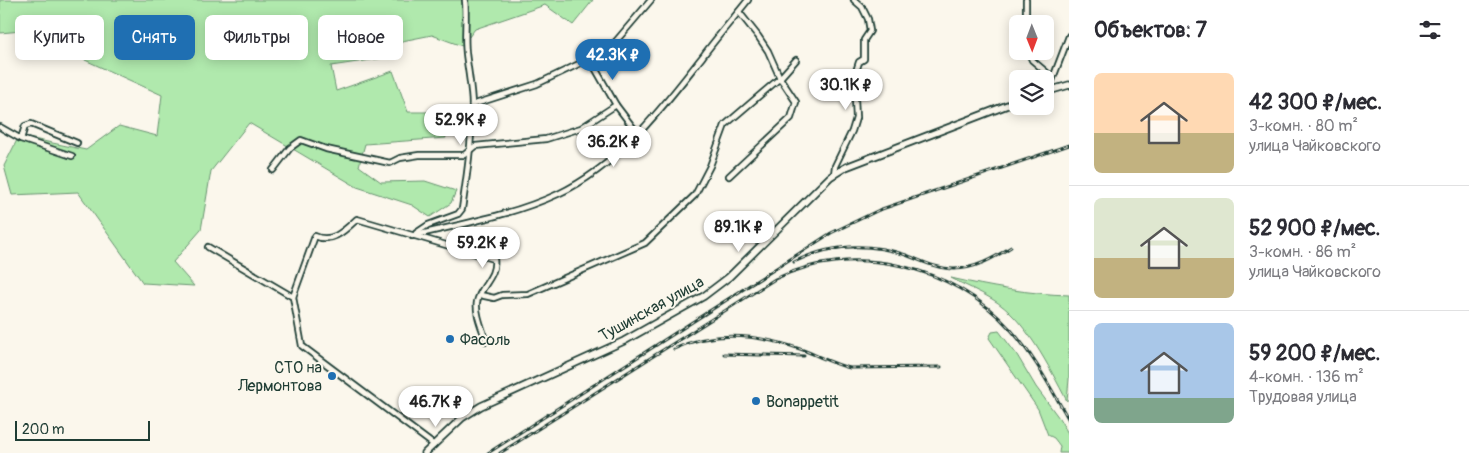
<!DOCTYPE html>
<html lang="ru">
<meta charset="utf-8">
<style>
:root{--surface:#fff;--page:#f7f7f7;--text:#2b2b33;--muted:#7c7c81;--line:#e1e1e2;--accent:#1f6fb2}
body{margin:0;font-family:Pangolin,sans-serif;background:var(--page);color:var(--text);height:100vh;display:flex;flex-direction:column;font-size:19px;white-space:nowrap}
*{box-sizing:border-box;margin:0}
p{font-size:16px;color:var(--muted)}
.icon{flex:none;width:28px;height:28px;fill:none;stroke:currentColor;stroke-width:2;stroke-linecap:round;stroke-linejoin:round}
.map{position:relative;flex:1;overflow:hidden}
.details{display:flex;flex-direction:column;background:var(--surface);width:400px}
.details>*{flex:none}
.guide{position:absolute;left:15px;top:15px;width:475px;height:45px;display:flex;gap:10px}
.needle{width:32px;rotate:179deg}
.controls{position:absolute;left:1009px;top:15px;display:grid;gap:10px}
.controls a{display:grid;place-items:center;width:45px;height:45px;border-radius:8px;background:var(--surface);box-shadow:0 2px 12px #0003;font-size:25px}
.scale{position:absolute;left:15px;bottom:12px;width:135px;box-sizing:border-box;padding-left:5px;border:2px solid #1f3d34;border-top:0;font-size:14px;line-height:18px;white-space:nowrap;color:#1f3d34;-webkit-text-stroke:4px #fbf7ec;paint-order:stroke}
.price{position:absolute;translate:-50% -42px;padding:0 11px;border-radius:18px;background:#fff;color:#222;font-size:16px;line-height:32px;filter:drop-shadow(0 1px 2px #0008)}
.price::after{content:'';position:absolute;left:50%;top:30px;width:15px;height:11px;margin-left:-8px;background:inherit;clip-path:polygon(0 0,100% 0,50% 100%)}
.price.on{background:var(--accent);color:#fff}
ul{padding:0;list-style:none}
li{display:flex;align-items:center;gap:15px;height:125px;padding:0 25px}
li+li{border-top:1px solid var(--line)}
li span{display:grid;place-items:center;flex:none;width:140px;height:100px;border-radius:8px;color:#555}
li>.icon{margin-inline-start:auto}
span .icon{width:60px;height:60px;fill:#fffc;stroke-width:1}
li b{font-size:21px}
h2{display:flex;justify-content:space-between;align-items:center;height:60px;padding:0 25px;font-size:21px}
.chip{padding:0 18px;border-radius:8px;background:var(--surface);box-shadow:0 2px 12px #0003;font-size:18px;line-height:45px}
.chip.on{background:var(--accent);color:#fff}
main{display:flex;flex:1;min-height:0}
.map>svg:first-child{display:block}
</style>
<main>
<div class="map">
<svg width="1069" height="453" viewBox="0 0 1069 453">
<rect width="100%" height="100%" fill="#fbf7ec"/>
<filter id="ink" filterUnits="userSpaceOnUse"><feTurbulence type="fractalNoise" baseFrequency=".02" numOctaves="2"/><feDisplacementMap in="SourceGraphic" scale="10" xChannelSelector="R" yChannelSelector="G"/><feConvolveMatrix kernelMatrix="1 2 1 2 8 2 1 2 1" color-interpolation-filters="sRGB"/></filter>
<g filter="url(#ink)">
<!-- green -->
<g fill="#b0e9ad" stroke="#689370">
<polygon points="0,0 593,0 573,25 545,5 475,29 462,46 432,35 402,41 391,57 331,66 336,91 393,71 408,112 438,112 446,138 365,144 359,166 381,182 425,181 456,191 451,203 430,217 412,205 357,187 249,123 211,171 201,230 173,262 194,286 143,283 78,192 12,195 4,166 19,136 86,150 119,126 157,136 162,95 85,60 74,26 0,33"/>
<path d="M951,278C990,287 1029,294 1069,295V379L1067,401C1049,367 1026,319 992,299C979,291 964,285 951,278Z"/>
<polygon points="999,331 1017,355 1036,387 1059,418 1069,435 1069,453 1059,453 1060,446 1054,438 1048,435 1038,409 989,338 992,332"/>
</g>
<g fill="none" stroke-linecap="round" stroke-linejoin="round">
<!-- minor casing -->
<g stroke="#1f3d34" stroke-width="8">
<g id="minor">
<polyline points="1026,0 1026,24"/>
<polyline points="1028,51 1032,60 1052,77"/>
<polyline points="594,63 595,68 616,105"/>
<polyline points="1048,91 1069,36"/>
<polyline points="472,105 537,84 583,62 599,61 651,0"/>
<polyline points="0,127 21,139 25,126 31,124 77,143"/>
<polyline points="21,139 72,156"/>
<polyline points="273,170 290,148 301,140 326,149 390,163 400,158 419,155 464,155 475,146 546,139 581,128 616,105 638,134"/>
<polyline points="834,174 835,166 852,131 856,118 854,78 859,62 864,59 864,40 870,31 868,19 862,7 854,0"/>
<polyline points="729,176 791,118 796,102 780,78 768,51 758,36 739,12"/>
<path d="M416,233L428,225L458,214L462,209C467,175 472,141 472,107C472,89 468,71 466,53C464,35 467,18 465,0"/>
<path d="M412,236C461,224 513,215 558,194C620,165 662,108 703,56C717,37 733,19 748,0"/>
<polyline points="208,247 293,297 302,346 434,445"/>
<polyline points="480,295 494,298 502,295 528,294 645,243 695,195 710,166 725,125 780,78 796,60"/>
<path d="M293,297L315,236C332,244 345,230 357,219L494,259C497,277 480,286 477,302C475,314 483,330 486,341"/>
</g>
</g>
<!-- major casing -->
<g stroke="#1f3d34" stroke-width="9">
<g id="major">
<polyline points="1045,92 1069,85"/>
<polyline points="425,453 462,418 481,406 624,341 704,296 729,277 830,177 846,167 1018,101"/>
</g>
</g>
<!-- minor -->
<use href="#minor" stroke="#fbf7ec" stroke-width="4.5"/>
<!-- major -->
<use href="#major" stroke="#fbf7ec" stroke-width="5.5"/>
<!-- rail casing -->
<g stroke="#1f3d34" stroke-width="3">
<g id="rail">
<path d="M794,262C831,244 867,242 906,255C922,261 937,269 954,269C975,269 994,258 1011,247"/>
<path d="M674,349C715,329 761,335 803,350C819,356 833,364 850,368L941,367"/>
<polyline points="724,354 804,356"/>
<polyline points="488,453 831,233 879,210 1069,145"/>
<path d="M500,453L775,279C854,241 953,265 1011,330C1035,357 1051,389 1069,420"/>
</g>
</g>
<!-- rail -->
<use href="#rail" stroke="#fbf7ec" stroke-width="1" stroke-dasharray="4" stroke-linecap="butt"/>
</g>
</g>
<!-- markers -->
<g fill="#1f6fb2" stroke="#fbf7ec" stroke-width="2">
<circle cx="450" cy="339" r="5"/>
<circle cx="332" cy="376" r="5"/>
<circle cx="756" cy="401" r="5"/>
</g>
<g text-anchor="middle" stroke-width="4" stroke-linejoin="round" paint-order="stroke">
<!-- street labels -->
<g font-size="16" fill="#1f3d34" stroke="#fbf7ec">
<text transform="translate(651 308) rotate(-29)" y="6">Тушинская улица</text>
</g>
<!-- poi labels -->
<g font-size="16" fill="#1f3d34" stroke="#fbf7ec" text-anchor="start">
<text x="460" y="345">Фасоль</text>
<text x="322" y="373" text-anchor="end">СТО на<tspan x="322" dy="18">Лермонтова</tspan></text>
<text x="766" y="407">Bonappetit</text>
</g>
</g>
</svg>
<div class="controls">
<a><svg class="needle" viewBox="-14 -14 28 28"><path d="M0-13l5 13h-10z" fill="#e53935"/><path d="M0 13l5-13h-10z" fill="#7c7c81"/></svg></a>
<a><svg class="icon" aria-label="layers" viewBox="0 0 24 24"><path d="M12 4l9 5-9 5-9-5zM3 14l9 5 9-5"/></svg></a>
</div>
<div class="scale">200 m</div>
<b class="price on" style="left:613px;top:81px">42.3K ₽</b>
<b class="price" style="left:846px;top:111px">30.1K ₽</b>
<b class="price" style="left:461px;top:146px">52.9K ₽</b>
<b class="price" style="left:614px;top:168px">36.2K ₽</b>
<b class="price" style="left:739px;top:253px">89.1K ₽</b>
<b class="price" style="left:483px;top:269px">59.2K ₽</b>
<b class="price" style="left:436px;top:428px">46.7K ₽</b>
<div class="guide">
<a class="chip">Купить</a>
<a class="chip on">Снять</a>
<a class="chip">Фильтры</a>
<a class="chip">Новое</a>
</div>
</div>
<section class="details">
<h2>Объектов: 7<svg class="icon" aria-label="filters" viewBox="0 0 24 24"><path d="M4 7h16M4 17h16"/><circle cx="9" cy="7" r="2"/><circle cx="15" cy="17" r="2"/></svg></h2>
<ul>
<li><span style="background:linear-gradient(#ffd9b3 60%,#c2b280 0)"><svg class="icon" aria-label="home" viewBox="0 0 24 24"><path d="M3 11l9-7 9 7M6 9v11h12V9"/></svg></span><div><b>42 300 ₽/мес.</b><p>3-комн. · 80 m²</p><p>улица Чайковского</p></div></li>
<li><span style="background:linear-gradient(#dfe7d0 60%,#c2b280 0)"><svg class="icon" aria-label="home" viewBox="0 0 24 24"><path d="M3 11l9-7 9 7M6 9v11h12V9"/></svg></span><div><b>52 900 ₽/мес.</b><p>3-комн. · 86 m²</p><p>улица Чайковского</p></div></li>
<li><span style="background:linear-gradient(#a9c7e8 75%,#7fa58c 0)"><svg class="icon" aria-label="home" viewBox="0 0 24 24"><path d="M3 11l9-7 9 7M6 9v11h12V9"/></svg></span><div><b>59 200 ₽/мес.</b><p>4-комн. · 136 m²</p><p>Трудовая улица</p></div></li>
</ul>
</section>
</main>
